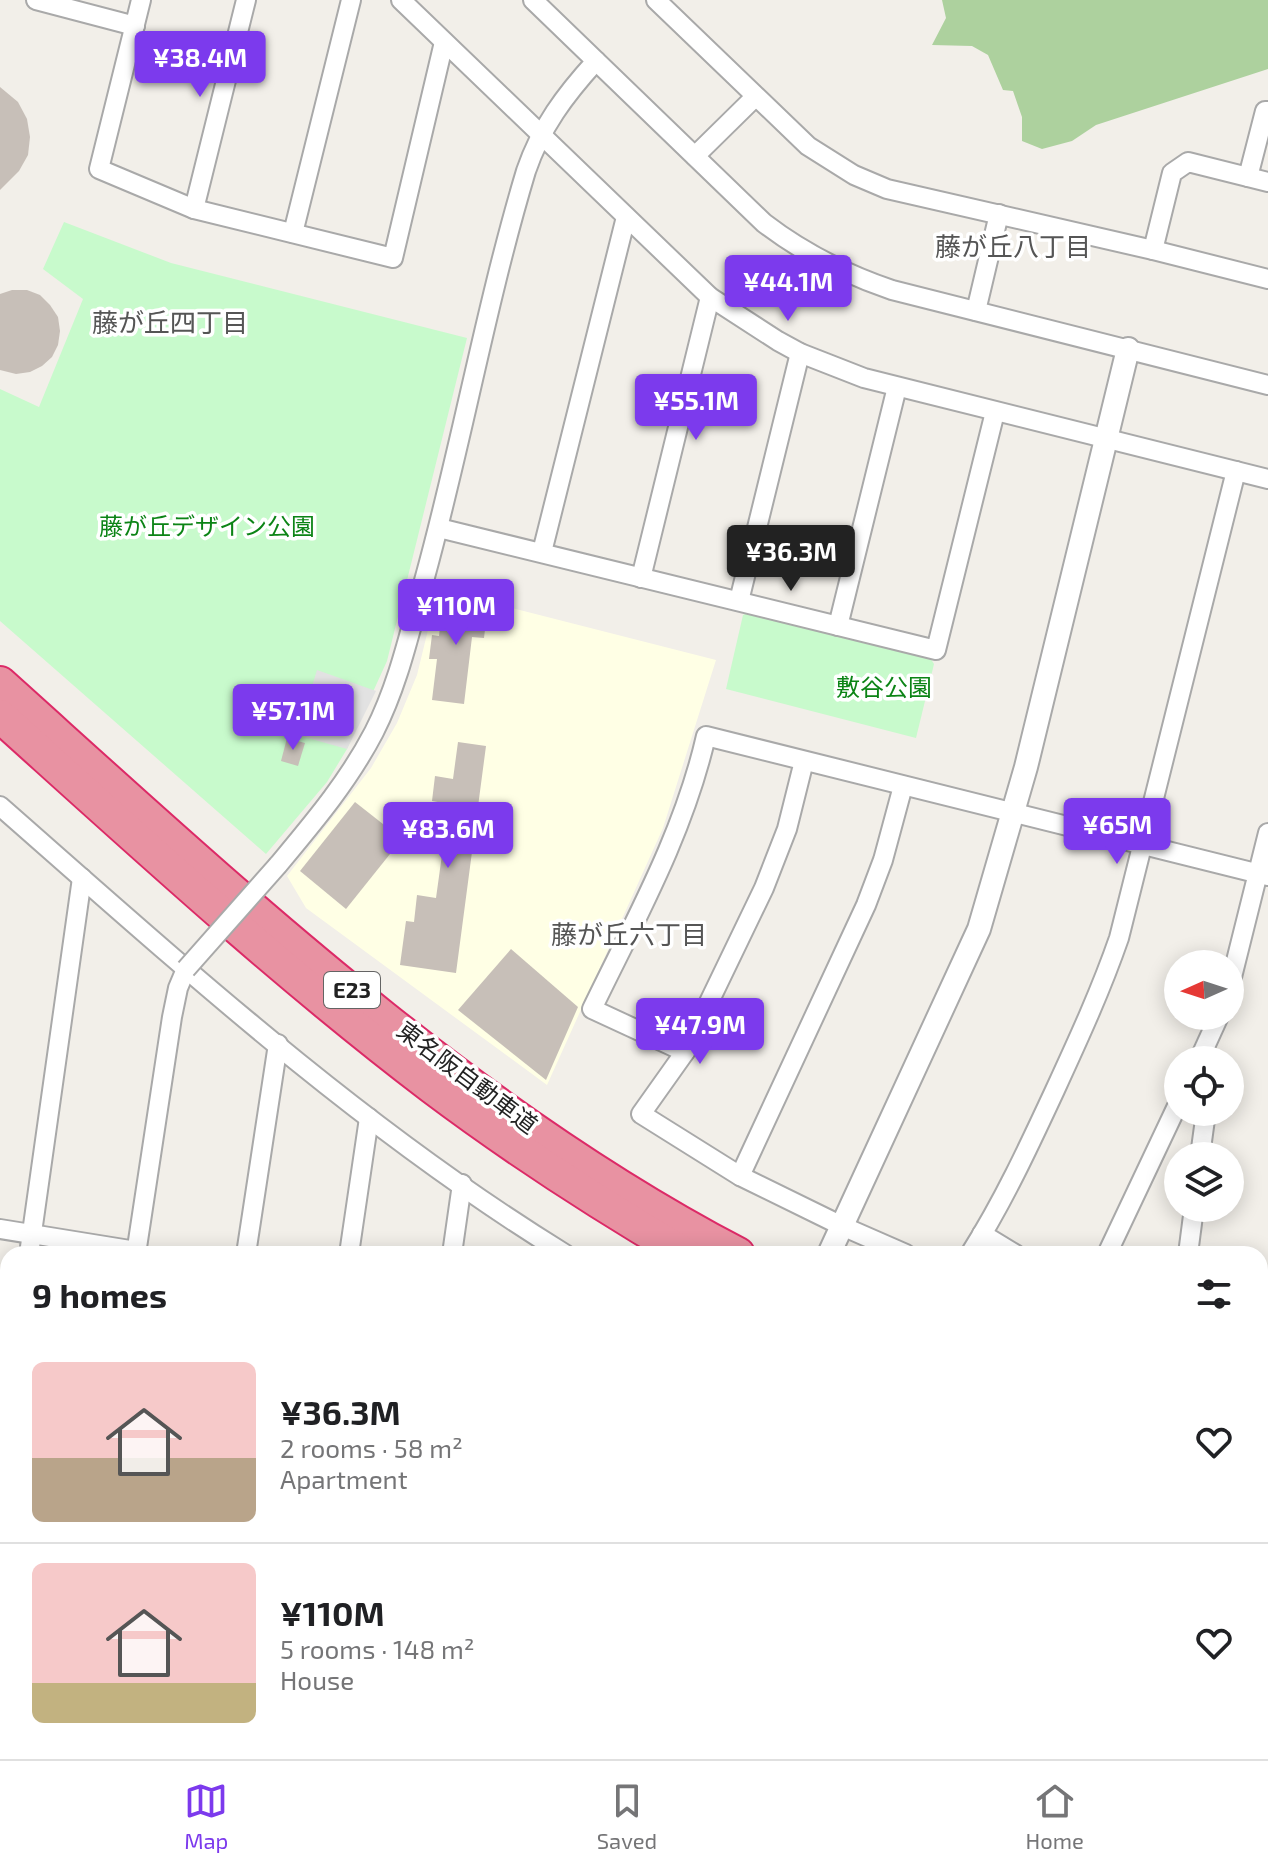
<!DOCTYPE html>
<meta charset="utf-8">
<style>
:root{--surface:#fff;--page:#f2f2f2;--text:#202124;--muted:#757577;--line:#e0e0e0;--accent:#7c3aed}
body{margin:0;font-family:"Exo 2","Noto Sans JP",sans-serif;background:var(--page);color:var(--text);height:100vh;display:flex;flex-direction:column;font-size:30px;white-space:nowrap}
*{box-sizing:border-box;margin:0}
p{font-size:26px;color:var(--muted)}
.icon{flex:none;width:44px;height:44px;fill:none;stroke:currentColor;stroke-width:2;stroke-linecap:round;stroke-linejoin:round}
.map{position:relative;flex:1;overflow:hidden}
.panel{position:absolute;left:0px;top:1246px;width:1268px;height:514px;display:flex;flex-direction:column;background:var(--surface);border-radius:24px 24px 0 0;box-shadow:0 4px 20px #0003}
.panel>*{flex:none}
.needle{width:52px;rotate:267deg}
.controls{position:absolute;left:1164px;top:950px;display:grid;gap:16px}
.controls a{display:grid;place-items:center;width:80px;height:80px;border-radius:50%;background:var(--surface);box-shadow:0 4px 20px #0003;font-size:40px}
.price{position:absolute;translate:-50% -68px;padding:0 18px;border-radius:8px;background:var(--accent);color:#fff;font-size:26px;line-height:52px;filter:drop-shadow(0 2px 4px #0008)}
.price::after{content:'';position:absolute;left:50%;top:48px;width:24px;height:18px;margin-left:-12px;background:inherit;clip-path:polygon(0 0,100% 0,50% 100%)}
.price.on{background:#222;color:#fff}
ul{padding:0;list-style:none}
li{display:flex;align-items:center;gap:24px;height:200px;padding:0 32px}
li+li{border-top:2px solid var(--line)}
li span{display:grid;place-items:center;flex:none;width:224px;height:160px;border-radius:12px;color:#555}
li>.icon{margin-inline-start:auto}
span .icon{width:96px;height:96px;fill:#fffc;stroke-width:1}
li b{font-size:34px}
h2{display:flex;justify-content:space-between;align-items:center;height:96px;padding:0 32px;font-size:34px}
.menu{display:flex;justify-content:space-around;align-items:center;height:112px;border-top:2px solid var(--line);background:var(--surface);font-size:22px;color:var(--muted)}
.menu a{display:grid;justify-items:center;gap:4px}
.menu .on{color:var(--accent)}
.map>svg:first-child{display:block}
</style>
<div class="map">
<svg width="1268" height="1759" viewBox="0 0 1268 1759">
<rect width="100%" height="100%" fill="#f2efe9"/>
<!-- education -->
<polygon fill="#ffffe5" points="438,589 716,660 663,828 547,1085 306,908 287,876 371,768 397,723 417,675"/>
<!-- forest -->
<polygon fill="#add19e" points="942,0 1268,0 1268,69 1096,125 1072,141 1042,149 1022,141 1022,117 1013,91 1003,90 988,55 972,46 932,45 946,18"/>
<!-- park -->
<g fill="#c8facc">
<polygon points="64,222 171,263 467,338 387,661 347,749 327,782 266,854 0,621 0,389 39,407 83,299 43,269"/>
<polygon points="748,613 929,656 934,664 916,738 726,689 743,615"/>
</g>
<!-- parking -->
<polygon fill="#e2e2e2" points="317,670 376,691 347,749 297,735"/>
<!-- building -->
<g fill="#c7bfb8">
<polygon points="0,87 18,102 27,119 30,137 28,155 19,171 0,190"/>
<polygon points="12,290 27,290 40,295 50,305 58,317 60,331 58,345 52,357 42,366 30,372 16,374 0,370 0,294"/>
<polygon points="443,598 488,604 484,638 472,637 464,704 432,700 437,659 429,659 432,635 439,636"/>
<polygon points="287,738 305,743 298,766 281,761"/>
<polygon points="458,742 486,746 456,973 400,965 406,921 414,922 417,895 436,898 449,804 432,801 435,776 453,779"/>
<polygon points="355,802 402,839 346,909 300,871"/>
<polygon points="511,949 578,1007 546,1080 458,1010"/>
</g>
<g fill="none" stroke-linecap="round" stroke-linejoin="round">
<!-- minor casing -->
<g stroke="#a9a9a9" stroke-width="22">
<g id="minor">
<polyline points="36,0 135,26"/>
<polyline points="141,0 99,169 194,209 393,258 444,42"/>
<polyline points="401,0 710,297 778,341 800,353 864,378 1268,479"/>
<path d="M533,0L764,223C803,253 845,274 892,290L1268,385"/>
<polyline points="656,0 808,146 854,175 887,189 1153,250 1268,279"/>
<polyline points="695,156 755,97"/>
<polyline points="1248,177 1265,111 1268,111"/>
<polyline points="194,209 246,0"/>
<polyline points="293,233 351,0"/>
<polyline points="1153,250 1172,173 1188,162 1268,182"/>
<polyline points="976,311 999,214"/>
<polyline points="439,528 936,650 995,412"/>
<polyline points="542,552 626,217"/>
<polyline points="641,578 710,297"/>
<polyline points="739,601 800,353"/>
<polyline points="838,626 897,387"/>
<polyline points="804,761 787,829 764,888 685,1052 641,1114 740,1176 842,1226 906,1254"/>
<path d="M0,806C180,964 360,1128 565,1254"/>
<path d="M278,865C313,823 348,782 374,732C399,683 410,630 425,577C462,443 486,304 526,171C541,127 565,95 596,61"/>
<polyline points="1230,985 1268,833"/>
<path d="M685,1052L592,1009C635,920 684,833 706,736L1268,876"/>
<polyline points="1199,1060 1219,1016"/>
<polyline points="1200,1156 1206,1112"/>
<polyline points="740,1176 866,905 883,860 903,786"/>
<polyline points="0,1229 136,1251"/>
<polyline points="982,1234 1015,1254"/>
<polyline points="29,1254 82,878"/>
<polyline points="136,1254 172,1017 178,988 186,969"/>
<polyline points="246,1254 278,1044"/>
<polyline points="349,1254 369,1118"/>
<polyline points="452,1254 462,1184"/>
<path d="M970,1254C1003,1202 1029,1146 1055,1090C1078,1040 1101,990 1119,938L1236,471"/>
<polyline points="1107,1254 1178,1104"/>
<polyline points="1188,1254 1194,1208"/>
<polyline points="1260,1396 1268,1397"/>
<polyline points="8,1438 4,1477 8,1530"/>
<polyline points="1260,1478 1263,1465"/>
<polyline points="1260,1571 1268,1571"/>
<polyline points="0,1600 8,1599"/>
<polyline points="1260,1718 1267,1759"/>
<polyline points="0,1723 8,1722"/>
<polyline points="30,1752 31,1759"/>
<polyline points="115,1752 121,1759"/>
<polyline points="226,1752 227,1759"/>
<polyline points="330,1752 331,1759"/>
<polyline points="424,1752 425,1759"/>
<polyline points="520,1752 522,1759"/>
<polyline points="615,1752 616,1759"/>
<polyline points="853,1752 854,1759"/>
<polyline points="957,1752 958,1759"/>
<polyline points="1059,1752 1061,1759"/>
<polyline points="1163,1752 1164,1759"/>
</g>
</g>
<!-- tertiary casing -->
<g stroke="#a9a9a9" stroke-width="26">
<g id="tertiary">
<polyline points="829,1254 979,929 1026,767 1128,349"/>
<polyline points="739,1752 740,1759"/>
</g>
</g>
<!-- motorway casing -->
<g stroke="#dc2a67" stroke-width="36">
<g id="motorway">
<path d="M0,683C228,888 464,1111 738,1254"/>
<path d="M0,716C141,843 281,972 432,1087C513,1148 598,1203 685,1254"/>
<polyline points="1260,1421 1268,1421"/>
<polyline points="1260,1445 1268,1446"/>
</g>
</g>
<!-- minor -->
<use href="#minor" stroke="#fff" stroke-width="18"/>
<!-- tertiary -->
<use href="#tertiary" stroke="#fff" stroke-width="22"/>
<!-- motorway -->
<use href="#motorway" stroke="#e892a2" stroke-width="32"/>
<!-- minor-bridge casing -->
<g stroke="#a9a9a9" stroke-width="22" stroke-linecap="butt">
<polyline id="minor-bridge" points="186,969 278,865"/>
</g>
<!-- minor-bridge -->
<use href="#minor-bridge" stroke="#fff" stroke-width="18"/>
</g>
<g text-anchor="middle" stroke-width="7" stroke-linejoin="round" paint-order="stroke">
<!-- shield labels -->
<rect fill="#fff" stroke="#646464" stroke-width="2" x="324" y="972" width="56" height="36" rx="6"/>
<g font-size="22" font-weight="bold" fill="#222">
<text x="352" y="998">E23</text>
</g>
<!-- park labels -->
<g font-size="24" fill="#0c8416" stroke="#fff">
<text x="207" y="535">藤が丘デザイン公園</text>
<text x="884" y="696">敷谷公園</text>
</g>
<!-- street labels -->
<g font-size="24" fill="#222" stroke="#fff">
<text transform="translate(467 1078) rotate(37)" y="8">東名阪自動車道</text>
</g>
<!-- neighbourhood labels -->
<g font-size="26" fill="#555" stroke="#fff">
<text x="1013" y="256">藤が丘八丁目</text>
<text x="170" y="332">藤が丘四丁目</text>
<text x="629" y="944">藤が丘六丁目</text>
</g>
</g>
</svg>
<div class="controls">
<a><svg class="needle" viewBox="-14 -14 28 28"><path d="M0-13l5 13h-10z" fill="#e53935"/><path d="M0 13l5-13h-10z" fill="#757577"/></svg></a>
<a><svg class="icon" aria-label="locate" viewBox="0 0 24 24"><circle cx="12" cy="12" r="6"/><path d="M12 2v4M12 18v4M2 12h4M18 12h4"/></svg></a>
<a><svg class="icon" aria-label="layers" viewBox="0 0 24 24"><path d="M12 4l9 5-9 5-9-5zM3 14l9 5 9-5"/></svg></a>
</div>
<b class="price" style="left:200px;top:99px">¥38.4M</b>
<b class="price" style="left:788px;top:323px">¥44.1M</b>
<b class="price" style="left:696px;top:442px">¥55.1M</b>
<b class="price on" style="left:791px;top:593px">¥36.3M</b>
<b class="price" style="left:456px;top:647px">¥110M</b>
<b class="price" style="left:293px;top:752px">¥57.1M</b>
<b class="price" style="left:1117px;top:866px">¥65M</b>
<b class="price" style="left:448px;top:870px">¥83.6M</b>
<b class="price" style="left:700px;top:1066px">¥47.9M</b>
<section class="panel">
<h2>9 homes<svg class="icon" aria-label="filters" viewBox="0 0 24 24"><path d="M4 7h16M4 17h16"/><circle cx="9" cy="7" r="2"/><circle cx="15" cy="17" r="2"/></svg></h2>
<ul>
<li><span style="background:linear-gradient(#f6c9c9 60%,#b9a48a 0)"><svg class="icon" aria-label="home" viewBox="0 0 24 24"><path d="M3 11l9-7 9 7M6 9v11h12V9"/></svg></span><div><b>¥36.3M</b><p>2 rooms · 58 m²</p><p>Apartment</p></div><svg class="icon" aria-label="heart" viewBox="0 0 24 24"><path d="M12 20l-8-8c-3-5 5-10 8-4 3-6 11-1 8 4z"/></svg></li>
<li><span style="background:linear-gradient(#f6c9c9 75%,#c2b280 0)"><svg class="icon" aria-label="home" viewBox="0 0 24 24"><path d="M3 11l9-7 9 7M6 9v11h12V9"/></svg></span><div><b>¥110M</b><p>5 rooms · 148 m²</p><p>House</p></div><svg class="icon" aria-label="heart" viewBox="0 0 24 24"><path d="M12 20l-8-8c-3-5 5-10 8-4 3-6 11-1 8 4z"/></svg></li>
</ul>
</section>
</div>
<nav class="menu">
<a class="on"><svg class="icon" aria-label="map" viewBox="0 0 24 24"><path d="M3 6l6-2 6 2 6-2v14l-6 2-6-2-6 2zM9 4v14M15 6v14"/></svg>Map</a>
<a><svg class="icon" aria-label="saved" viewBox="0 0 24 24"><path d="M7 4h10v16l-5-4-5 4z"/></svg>Saved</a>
<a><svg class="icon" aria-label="home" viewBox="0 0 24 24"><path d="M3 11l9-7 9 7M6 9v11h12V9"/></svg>Home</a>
</nav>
